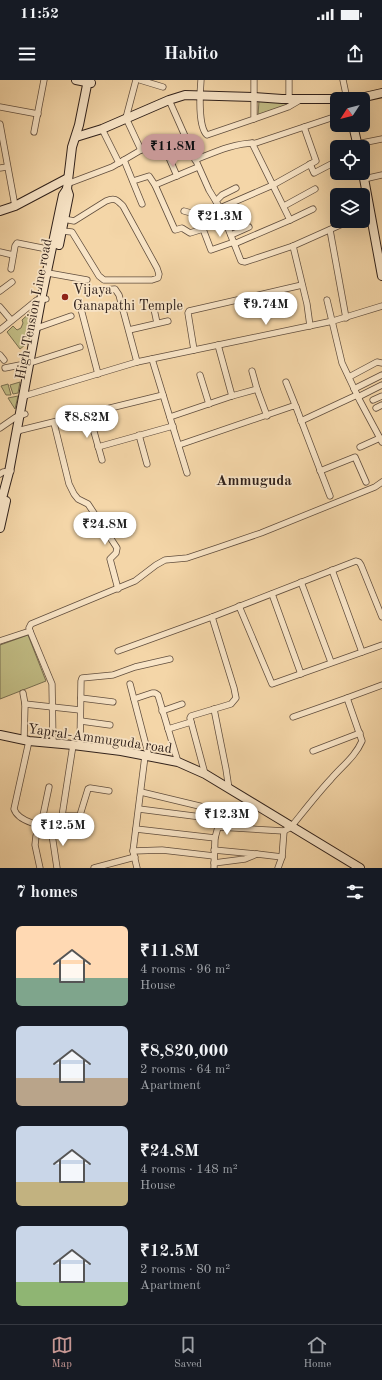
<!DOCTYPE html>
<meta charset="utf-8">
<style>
:root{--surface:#171b24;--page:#20242c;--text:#f1f3f6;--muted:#9ea1a6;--line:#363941;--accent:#c59692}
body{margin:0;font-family:"Old Standard TT",serif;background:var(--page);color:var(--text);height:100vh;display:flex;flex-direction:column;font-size:15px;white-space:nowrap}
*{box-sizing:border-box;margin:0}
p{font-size:13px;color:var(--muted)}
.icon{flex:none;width:22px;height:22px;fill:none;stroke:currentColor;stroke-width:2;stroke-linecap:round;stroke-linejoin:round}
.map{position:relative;height:788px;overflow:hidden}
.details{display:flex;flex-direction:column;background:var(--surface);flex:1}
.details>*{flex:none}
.needle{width:26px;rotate:234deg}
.controls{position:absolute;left:330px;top:12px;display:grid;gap:8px}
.controls a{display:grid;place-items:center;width:40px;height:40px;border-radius:6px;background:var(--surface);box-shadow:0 4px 16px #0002;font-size:20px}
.price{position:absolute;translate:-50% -34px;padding:0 9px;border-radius:14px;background:#fff;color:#222;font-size:13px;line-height:26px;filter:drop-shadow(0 1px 2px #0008)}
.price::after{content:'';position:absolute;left:50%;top:24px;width:12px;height:9px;margin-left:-6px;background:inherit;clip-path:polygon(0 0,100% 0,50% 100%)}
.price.active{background:var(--accent);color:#111}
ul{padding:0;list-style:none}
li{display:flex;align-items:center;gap:12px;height:100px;padding:0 16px}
li span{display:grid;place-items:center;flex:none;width:112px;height:80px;border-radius:6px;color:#555}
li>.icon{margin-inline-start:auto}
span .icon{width:48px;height:48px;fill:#fffc;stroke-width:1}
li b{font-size:17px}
h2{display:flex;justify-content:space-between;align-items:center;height:48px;padding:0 16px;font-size:17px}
.status{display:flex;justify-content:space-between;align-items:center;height:28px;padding:0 20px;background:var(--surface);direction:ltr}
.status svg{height:11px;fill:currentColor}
header{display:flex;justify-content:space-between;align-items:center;height:52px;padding:0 16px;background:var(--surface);font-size:18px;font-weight:800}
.dock{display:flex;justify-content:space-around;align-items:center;height:56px;border-top:1px solid var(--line);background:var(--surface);font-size:11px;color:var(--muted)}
.dock a{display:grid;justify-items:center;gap:2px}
.dock .active{color:var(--accent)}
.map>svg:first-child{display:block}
</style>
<div class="status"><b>11:52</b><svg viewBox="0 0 49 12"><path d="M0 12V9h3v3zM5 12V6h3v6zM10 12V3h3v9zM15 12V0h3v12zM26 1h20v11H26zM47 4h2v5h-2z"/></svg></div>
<header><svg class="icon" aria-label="menu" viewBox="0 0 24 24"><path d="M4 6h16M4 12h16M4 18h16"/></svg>Habito<svg class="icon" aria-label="share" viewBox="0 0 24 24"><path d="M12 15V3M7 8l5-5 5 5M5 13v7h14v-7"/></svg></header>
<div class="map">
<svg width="382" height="788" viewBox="0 0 382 788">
<rect width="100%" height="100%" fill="#f4d6a8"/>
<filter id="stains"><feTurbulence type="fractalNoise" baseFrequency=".005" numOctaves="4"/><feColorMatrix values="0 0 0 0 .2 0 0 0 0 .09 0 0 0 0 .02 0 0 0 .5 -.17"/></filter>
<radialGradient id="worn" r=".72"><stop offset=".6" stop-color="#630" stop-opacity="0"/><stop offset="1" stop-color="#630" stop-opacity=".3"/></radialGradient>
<!-- green -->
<g fill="#c1bc84" stroke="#786e50">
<polygon points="259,21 293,22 287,25 258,35"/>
<polygon points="36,227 38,227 29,262 20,269 7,252 13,246 17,250 21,248 23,243 22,240"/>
<polygon points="20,302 18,313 13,314 10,305"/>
<polygon points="8,304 11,315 6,315 1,306"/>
<polygon points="18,316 15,329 8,318"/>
<polygon points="28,555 46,601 0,619 0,565"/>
</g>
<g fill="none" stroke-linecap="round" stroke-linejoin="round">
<!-- street casing -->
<g stroke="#614e3e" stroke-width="7">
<g id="street">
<polyline points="136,0 126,38 141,70"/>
<polyline points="140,0 163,7"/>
<path d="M201,0C200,12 198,47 207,55L254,39V0"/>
<polyline points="343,0 347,19"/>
<polyline points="289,18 289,0"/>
<polyline points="169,20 209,110 220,128 241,181 245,182 293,166 349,141"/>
<polyline points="0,27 38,34"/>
<polyline points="254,39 288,27 300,20"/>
<polyline points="0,44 15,126"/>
<polyline points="102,49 119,83"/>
<polyline points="34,52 44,0"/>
<polyline points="252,63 290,140"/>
<polyline points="357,64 382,59"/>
<polyline points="167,73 188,64"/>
<polyline points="124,80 142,124"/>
<path d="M195,80C215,72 234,63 256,63L337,36"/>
<polyline points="310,84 314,93 337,81"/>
<polyline points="0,88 7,87"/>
<polyline points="364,99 382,95"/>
<polyline points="133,101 149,96 155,105 175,150 182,148 190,153 203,149 211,170 234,162"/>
<polyline points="67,104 112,87 141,70 163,64 177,96"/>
<polyline points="155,105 198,87"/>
<polyline points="216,121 222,115 236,108"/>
<polyline points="284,126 315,109"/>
<polyline points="220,128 273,105 316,81 304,47"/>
<polyline points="184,131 191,133 213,144 225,141"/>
<polyline points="363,135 370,133"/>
<polyline points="330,150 346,238"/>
<path d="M62,151L72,152L99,196L104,200H152L158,198L159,194L157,188L123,126C117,120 115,117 106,121L74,141L64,139"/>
<polyline points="231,155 249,147"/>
<polyline points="234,164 290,140 313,129"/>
<polyline points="293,166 307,224 310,246"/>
<polyline points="0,172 13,175"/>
<polyline points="11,189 15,166 17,163 52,170"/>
<polyline points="48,193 87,200"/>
<polyline points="101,210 115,209 119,215 137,282"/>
<polyline points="0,211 12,202"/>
<polyline points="327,220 342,283 360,321 382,362"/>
<polyline points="0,227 11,240"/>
<polyline points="81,229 98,294"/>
<polyline points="154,229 157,243"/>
<polyline points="37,248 71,236"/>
<polyline points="0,250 37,220 46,219"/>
<polyline points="129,250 168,241"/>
<polyline points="218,265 232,316 257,309 267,336"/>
<polyline points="194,270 188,233 189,231 302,205"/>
<polyline points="0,275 4,280"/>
<polyline points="152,279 187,393"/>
<polyline points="5,288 30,283 80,267"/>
<polyline points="252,291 257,309"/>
<polyline points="200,295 209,324"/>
<polyline points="349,297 377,282 382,283"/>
<polyline points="286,302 296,327"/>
<polyline points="354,309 382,295"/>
<polyline points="24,316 137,282 333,241 382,226"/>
<polyline points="358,317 382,305"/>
<polyline points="373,320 382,316"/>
<polyline points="376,328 382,325"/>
<polyline points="89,334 102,380"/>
<polyline points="170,337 232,316"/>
<polyline points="301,341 357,315"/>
<polyline points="54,343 69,404 74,414 78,419 88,424 117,468 116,473 110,479 118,509"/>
<polyline points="0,348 16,337 25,334"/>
<polyline points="16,353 21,350 163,315"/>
<polyline points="139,355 147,384"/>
<polyline points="179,365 293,326 296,327 330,416"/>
<polyline points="98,367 173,346"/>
<polyline points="360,367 380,358"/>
<polyline points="320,391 355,377 366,402"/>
<polyline points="0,394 3,392 11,391"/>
<polyline points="332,490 362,572"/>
<polyline points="301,502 331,582"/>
<polyline points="272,514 301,594"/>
<polyline points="239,526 272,604 382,565"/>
<polyline points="0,561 30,551"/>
<polyline points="118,571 212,537 356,481 359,482 361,485 382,537"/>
<polyline points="130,604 149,677"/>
<polyline points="23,613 25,624 24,660"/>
<polyline points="81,618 113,622"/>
<polyline points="347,618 382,605"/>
<polyline points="134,619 152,613 155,613 158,615 178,682"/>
<polyline points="25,624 80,630"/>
<polyline points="214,629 226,689 229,709"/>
<polyline points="162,631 182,624"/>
<polyline points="81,641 110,645"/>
<polyline points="168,649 191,642"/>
<path d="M29,661L14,729C18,742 44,747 56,748L60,745L62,736L73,665"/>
<polyline points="53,663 52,604 30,551 29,548 31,544 135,501 156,485 165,480 187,478 217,468 261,453 375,407 382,402"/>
<polyline points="80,666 81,601 82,598 113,595 135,587 170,579"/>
<polyline points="313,671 360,653"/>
<polyline points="205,694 190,638 191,636 231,624 236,618 234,608 212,537"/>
<polyline points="141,712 216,730"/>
<polyline points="139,729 217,739 218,747"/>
<polyline points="62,736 78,736 80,735 88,709 90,708 109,711"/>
<polyline points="51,748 57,788"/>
<polyline points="136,749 215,758"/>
<polyline points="133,771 162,770 214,776"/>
<polyline points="257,774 282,777"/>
<polyline points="214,783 245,779 257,774 214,770"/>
<polyline points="40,788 35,765 36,756 41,745 49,707"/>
<polyline points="94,788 135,777"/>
<polyline points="137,788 133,771 145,676"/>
<path d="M214,788L215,758L218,747L284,751L291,747C304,731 317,714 331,699C342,686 355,677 362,661L347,618L293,637"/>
<polyline points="278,788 282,777 284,751"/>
</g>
</g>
<!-- secondary casing -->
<g stroke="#30211b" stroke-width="10">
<g id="secondary">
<polyline points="76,0 91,3"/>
<polyline points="356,19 382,13"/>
<polyline points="353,45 358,67"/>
<polyline points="76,57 102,49 169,20 185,15 253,17 282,19 337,19"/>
<polyline points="363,93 382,196"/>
<polyline points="0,131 15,126 68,98"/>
<polyline points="59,165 69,115 67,109"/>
<polyline points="0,426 9,392 41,220 60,129 63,115 67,109 72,67 79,45 88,0"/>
<polyline points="0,448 6,421"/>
<polyline points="0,655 29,661 73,665 121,671 178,682 205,694 360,788"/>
</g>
</g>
<!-- street -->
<use href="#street" stroke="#f8e4c6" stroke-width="5.5"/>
<!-- secondary -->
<use href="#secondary" stroke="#f8e4c6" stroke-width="8"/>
</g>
<!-- markers -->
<circle fill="#8f2418" stroke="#f8e4c6" stroke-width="1.5" cx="65" cy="217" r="4"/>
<g text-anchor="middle" stroke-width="3.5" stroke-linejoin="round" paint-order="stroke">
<!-- poi labels -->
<g font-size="14" fill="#30211b" stroke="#f8e4c6" text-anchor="start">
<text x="73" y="214">Vijaya<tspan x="73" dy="16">Ganapathi Temple</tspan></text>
</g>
<!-- street labels -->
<g font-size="14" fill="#30211b" stroke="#f8e4c6">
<text transform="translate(33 229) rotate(-79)" y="5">High Tension Line road</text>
<text transform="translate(100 658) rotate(8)" y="5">Yapral-Ammuguda road</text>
</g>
<!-- neighbourhood labels -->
<g font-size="15" font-weight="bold" fill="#30211b" stroke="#f8e4c6">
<text x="254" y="405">Ammuguda</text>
</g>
</g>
<rect width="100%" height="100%" filter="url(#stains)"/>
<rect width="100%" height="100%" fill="url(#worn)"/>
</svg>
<div class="controls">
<a><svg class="needle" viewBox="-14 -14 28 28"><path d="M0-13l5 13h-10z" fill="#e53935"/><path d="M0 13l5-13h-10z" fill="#9ea1a6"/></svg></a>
<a><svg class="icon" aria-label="locate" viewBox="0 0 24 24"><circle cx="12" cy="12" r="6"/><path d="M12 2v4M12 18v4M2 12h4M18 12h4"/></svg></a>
<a><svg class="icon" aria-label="layers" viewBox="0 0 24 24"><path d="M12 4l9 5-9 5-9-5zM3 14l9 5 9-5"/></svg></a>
</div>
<b class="price active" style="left:173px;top:88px">₹11.8M</b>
<b class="price" style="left:220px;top:158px">₹21.3M</b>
<b class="price" style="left:266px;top:246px">₹9.74M</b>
<b class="price" style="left:87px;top:359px">₹8.82M</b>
<b class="price" style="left:105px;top:466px">₹24.8M</b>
<b class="price" style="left:227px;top:756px">₹12.3M</b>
<b class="price" style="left:63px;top:767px">₹12.5M</b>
</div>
<section class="details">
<h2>7 homes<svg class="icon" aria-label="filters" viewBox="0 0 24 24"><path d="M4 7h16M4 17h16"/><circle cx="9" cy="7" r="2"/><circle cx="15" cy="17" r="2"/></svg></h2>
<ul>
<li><span style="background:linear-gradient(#ffd9b3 65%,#7fa58c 0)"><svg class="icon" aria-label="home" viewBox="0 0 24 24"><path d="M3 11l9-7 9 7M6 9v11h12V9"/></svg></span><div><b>₹11.8M</b><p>4 rooms · 96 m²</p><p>House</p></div></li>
<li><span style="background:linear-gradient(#c9d6e8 65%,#b9a48a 0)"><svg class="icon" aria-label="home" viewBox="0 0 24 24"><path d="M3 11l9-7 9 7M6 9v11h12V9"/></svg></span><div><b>₹8,820,000</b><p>2 rooms · 64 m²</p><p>Apartment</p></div></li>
<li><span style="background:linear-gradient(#c9d6e8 70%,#c2b280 0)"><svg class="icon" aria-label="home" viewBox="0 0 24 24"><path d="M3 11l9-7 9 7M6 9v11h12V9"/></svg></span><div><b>₹24.8M</b><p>4 rooms · 148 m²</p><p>House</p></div></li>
<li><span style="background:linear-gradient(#c9d6e8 70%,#8fb573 0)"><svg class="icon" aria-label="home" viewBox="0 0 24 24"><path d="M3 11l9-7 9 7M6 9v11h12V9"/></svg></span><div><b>₹12.5M</b><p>2 rooms · 80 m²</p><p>Apartment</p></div></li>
</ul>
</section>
<nav class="dock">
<a class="active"><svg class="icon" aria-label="map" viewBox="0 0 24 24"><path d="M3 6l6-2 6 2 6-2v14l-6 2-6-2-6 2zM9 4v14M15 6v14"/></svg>Map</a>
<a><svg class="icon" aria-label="saved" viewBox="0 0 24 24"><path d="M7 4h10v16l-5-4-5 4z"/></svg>Saved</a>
<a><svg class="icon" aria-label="home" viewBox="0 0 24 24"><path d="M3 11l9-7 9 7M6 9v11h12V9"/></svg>Home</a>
</nav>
